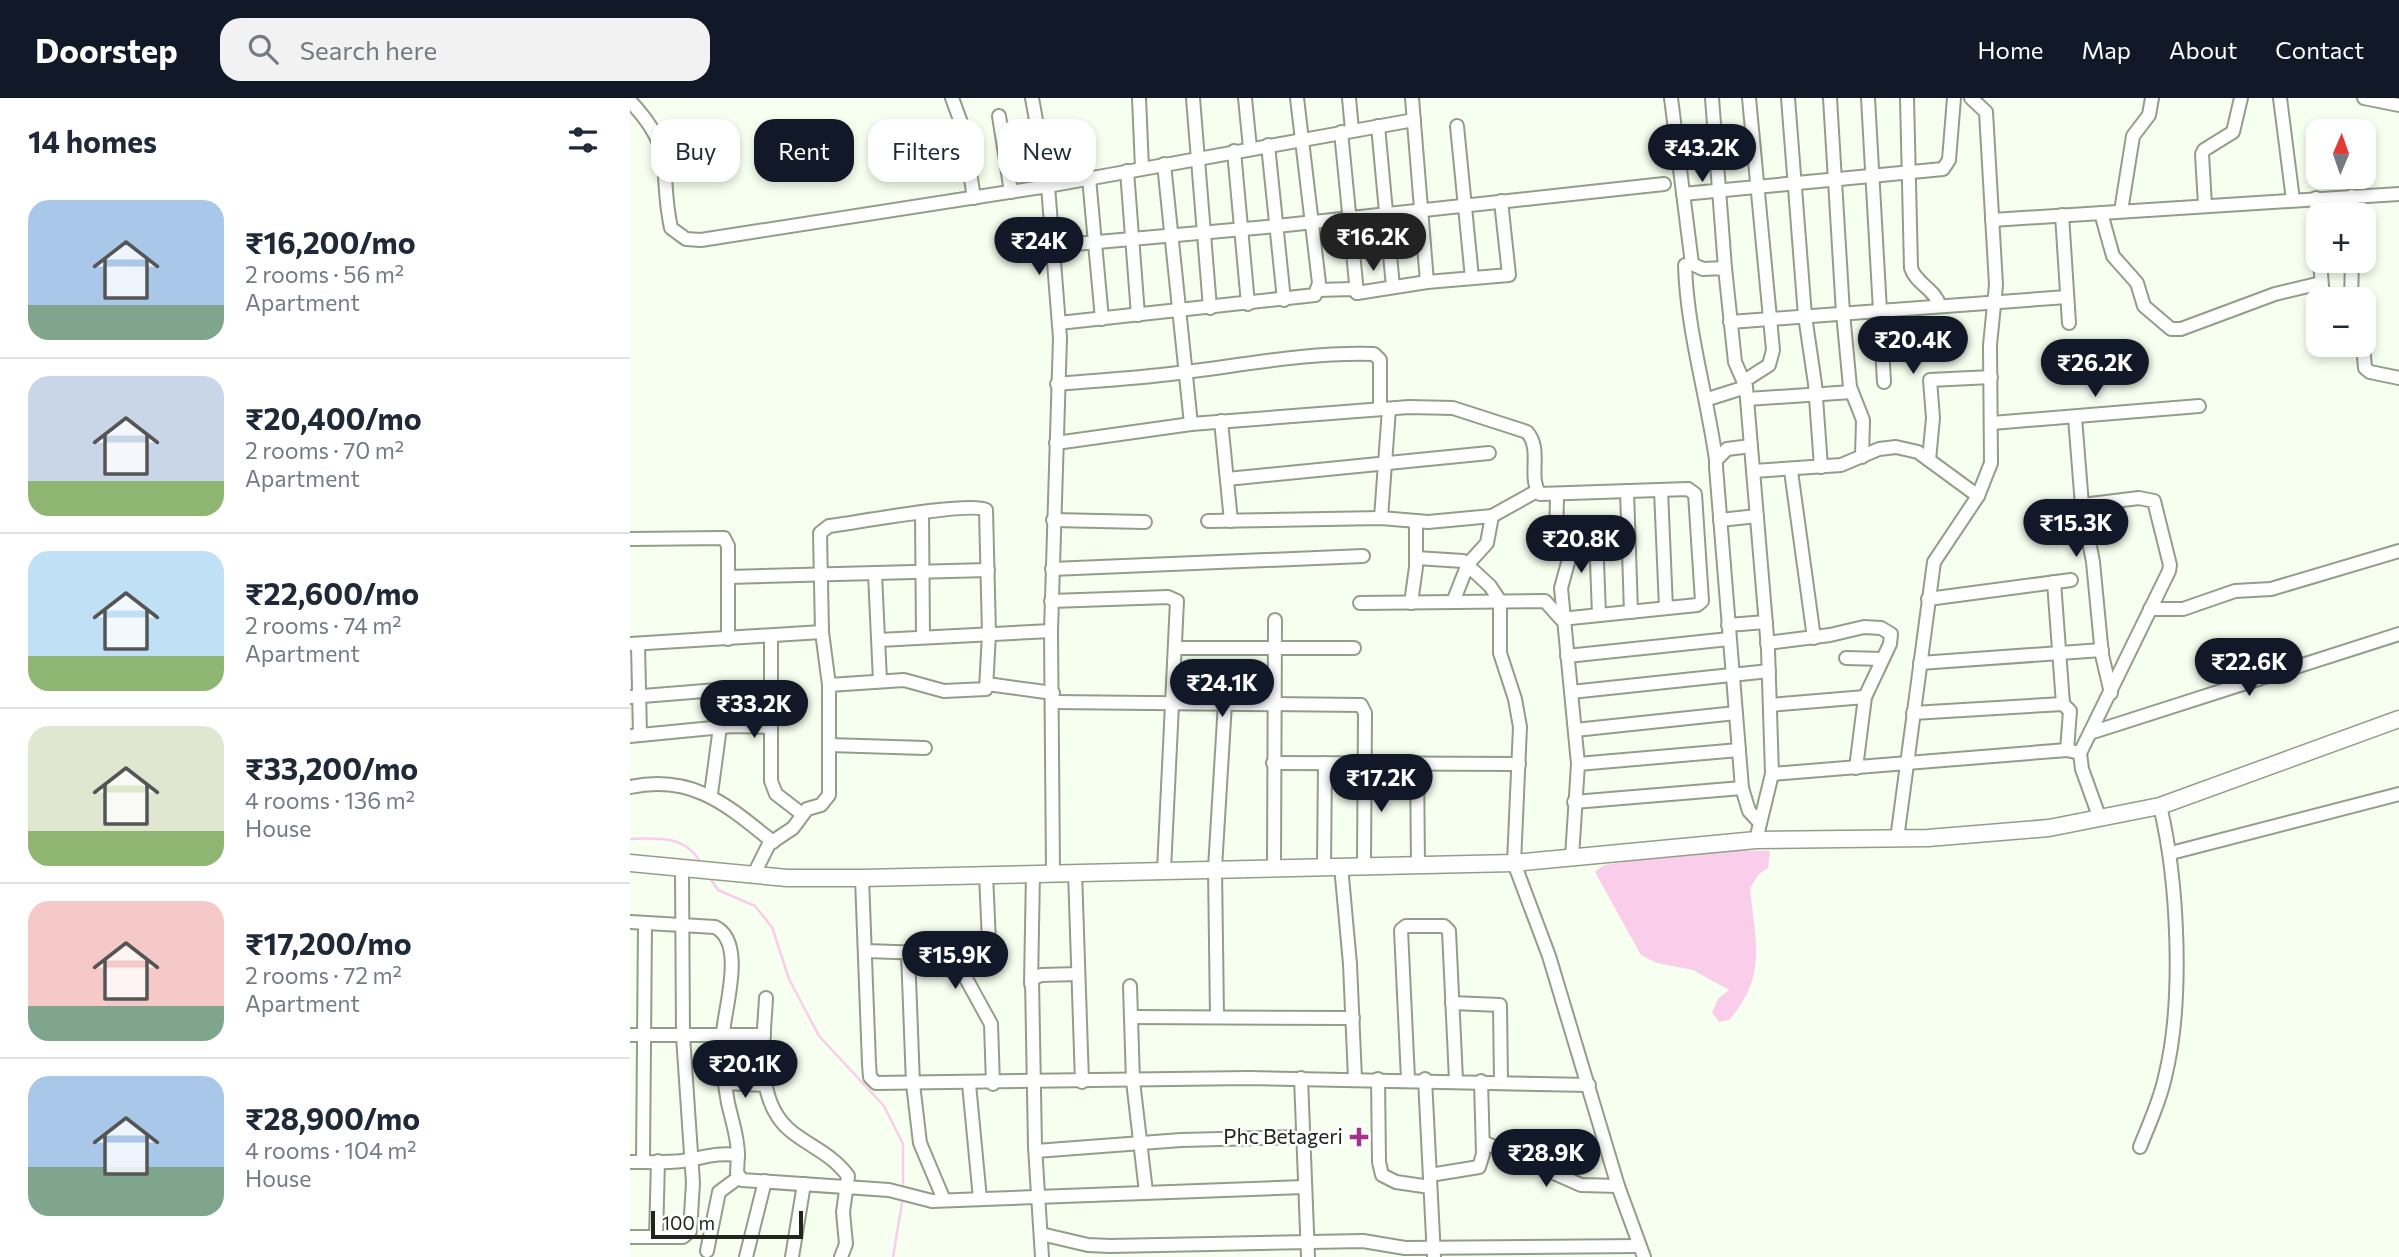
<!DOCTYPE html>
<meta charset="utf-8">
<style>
:root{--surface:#fff;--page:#f2f2f3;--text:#1f2937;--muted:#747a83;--line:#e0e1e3;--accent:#111827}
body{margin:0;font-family:Commissioner,sans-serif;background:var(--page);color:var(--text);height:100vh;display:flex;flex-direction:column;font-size:26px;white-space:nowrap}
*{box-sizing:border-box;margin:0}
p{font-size:23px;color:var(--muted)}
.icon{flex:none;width:38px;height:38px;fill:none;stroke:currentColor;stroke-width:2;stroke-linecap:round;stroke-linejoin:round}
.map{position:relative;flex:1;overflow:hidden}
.panel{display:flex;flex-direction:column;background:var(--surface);width:630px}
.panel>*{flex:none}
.guide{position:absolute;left:21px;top:21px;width:665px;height:63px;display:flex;gap:14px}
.needle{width:46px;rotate:2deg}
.tools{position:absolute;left:1676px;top:21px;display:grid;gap:14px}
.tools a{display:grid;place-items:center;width:70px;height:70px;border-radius:14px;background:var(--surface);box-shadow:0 4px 10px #0003;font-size:35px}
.scale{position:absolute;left:21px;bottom:18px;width:152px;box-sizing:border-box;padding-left:7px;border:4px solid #21251c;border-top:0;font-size:19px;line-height:24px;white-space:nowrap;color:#21251c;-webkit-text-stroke:5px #fff;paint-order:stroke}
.price{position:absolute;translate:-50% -60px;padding:0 16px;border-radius:24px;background:var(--accent);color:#fff;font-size:23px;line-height:46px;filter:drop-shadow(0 2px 4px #0008)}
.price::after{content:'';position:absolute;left:50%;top:42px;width:21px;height:16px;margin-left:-10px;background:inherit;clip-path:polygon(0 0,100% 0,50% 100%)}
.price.current{background:#222;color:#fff}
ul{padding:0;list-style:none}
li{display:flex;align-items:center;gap:21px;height:175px;padding:0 28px}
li+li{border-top:2px solid var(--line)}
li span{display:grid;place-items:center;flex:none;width:196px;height:140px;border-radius:21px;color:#555}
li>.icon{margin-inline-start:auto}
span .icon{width:84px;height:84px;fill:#fffc;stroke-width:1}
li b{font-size:30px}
h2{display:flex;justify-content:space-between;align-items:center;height:84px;padding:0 28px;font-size:30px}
.chip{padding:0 24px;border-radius:21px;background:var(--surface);box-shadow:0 4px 10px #0003;font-size:24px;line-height:63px}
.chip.current{background:var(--accent);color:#fff}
header{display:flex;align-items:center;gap:42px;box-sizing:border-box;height:98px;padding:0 35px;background:var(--accent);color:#fff}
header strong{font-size:33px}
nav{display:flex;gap:38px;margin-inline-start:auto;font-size:24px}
.search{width:490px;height:63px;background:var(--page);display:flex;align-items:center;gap:18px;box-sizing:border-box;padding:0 24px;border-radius:21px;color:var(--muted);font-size:26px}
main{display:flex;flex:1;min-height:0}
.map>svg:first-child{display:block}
</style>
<header>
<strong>Doorstep</strong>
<div class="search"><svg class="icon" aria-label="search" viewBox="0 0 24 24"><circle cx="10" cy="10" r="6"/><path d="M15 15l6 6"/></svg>Search here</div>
<nav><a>Home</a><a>Map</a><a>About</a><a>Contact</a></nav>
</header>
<main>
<section class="panel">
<h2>14 homes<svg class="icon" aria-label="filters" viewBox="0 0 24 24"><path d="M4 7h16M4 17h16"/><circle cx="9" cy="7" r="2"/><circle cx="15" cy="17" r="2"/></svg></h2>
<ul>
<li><span style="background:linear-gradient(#a9c7e8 75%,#7fa58c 0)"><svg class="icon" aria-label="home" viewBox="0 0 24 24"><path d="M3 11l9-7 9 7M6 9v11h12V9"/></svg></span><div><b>₹16,200/mo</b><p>2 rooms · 56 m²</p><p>Apartment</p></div></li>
<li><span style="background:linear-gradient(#c9d6e8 75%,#8fb573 0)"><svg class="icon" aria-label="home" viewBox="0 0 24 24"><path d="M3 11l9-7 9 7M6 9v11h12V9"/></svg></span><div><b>₹20,400/mo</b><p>2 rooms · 70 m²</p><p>Apartment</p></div></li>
<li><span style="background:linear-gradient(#bfe0f5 75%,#8fb573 0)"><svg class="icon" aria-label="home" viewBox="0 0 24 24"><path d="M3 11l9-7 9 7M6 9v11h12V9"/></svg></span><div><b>₹22,600/mo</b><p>2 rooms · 74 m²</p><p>Apartment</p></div></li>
<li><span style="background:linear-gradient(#dfe7d0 75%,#8fb573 0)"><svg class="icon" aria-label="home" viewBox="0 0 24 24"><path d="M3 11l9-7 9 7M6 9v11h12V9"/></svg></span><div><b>₹33,200/mo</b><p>4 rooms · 136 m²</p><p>House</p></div></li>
<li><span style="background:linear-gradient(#f6c9c9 75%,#7fa58c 0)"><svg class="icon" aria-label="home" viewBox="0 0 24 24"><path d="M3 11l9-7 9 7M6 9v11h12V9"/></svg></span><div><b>₹17,200/mo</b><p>2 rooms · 72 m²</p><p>Apartment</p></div></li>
<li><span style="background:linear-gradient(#a9c7e8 65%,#7fa58c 0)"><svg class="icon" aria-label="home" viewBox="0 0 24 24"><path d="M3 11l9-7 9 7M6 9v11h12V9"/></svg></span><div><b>₹28,900/mo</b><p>4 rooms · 104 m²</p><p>House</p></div></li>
</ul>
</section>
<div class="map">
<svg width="1769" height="1159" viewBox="0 0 1769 1159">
<rect width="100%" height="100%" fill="#f7fff0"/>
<!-- water -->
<path fill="#facdea" d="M1076,752L1140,753L1138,770L1129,776L1120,790C1125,843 1138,877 1099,922L1089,924L1082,914L1088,901L1099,892L1063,872L1027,865L1011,857L965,774L974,767Z"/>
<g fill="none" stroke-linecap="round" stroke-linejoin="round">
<!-- stream -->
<g stroke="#facdea" stroke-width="2.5">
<path d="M0,741C29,740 55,737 71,765"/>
<polyline points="80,780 88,792 125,808 142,829 159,881 189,938 254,1008 273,1046 273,1088"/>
<polyline points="263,1159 272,1105"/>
</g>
<!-- minor casing -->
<g stroke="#929e88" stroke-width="16">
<g id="minor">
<polyline points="322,0 333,30 344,100"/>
<polyline points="402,0 418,88 784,22"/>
<polyline points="509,0 512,70"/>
<polyline points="563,0 580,210"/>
<polyline points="615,0 620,50"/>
<polyline points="719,0 722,32"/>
<polyline points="782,0 797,184"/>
<polyline points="1041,0 1062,166 1073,171 1095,170 1105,264 1116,289 1138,551 1142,676 1126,742"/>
<polyline points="1082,0 1095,170"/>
<polyline points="1158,0 1175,218 1185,286 1191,369"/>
<polyline points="1200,0 1213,215 1220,289 1233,322 1232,359"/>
<polyline points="1238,0 1254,284"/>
<path d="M1277,0L1281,170C1286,186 1304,190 1310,208"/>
<polyline points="1650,0 1663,102"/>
<polyline points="1734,0 1769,7"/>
<path d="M0,3C48,54 28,70 41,130L56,141L71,142L418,88L430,240L421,533L423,774"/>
<polyline points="369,18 381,94"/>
<polyline points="748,28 763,189"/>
<polyline points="827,28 842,180"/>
<polyline points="711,34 727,195"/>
<polyline points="638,47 654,202"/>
<polyline points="604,53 618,206"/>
<polyline points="534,66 561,326"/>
<polyline points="497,73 508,217"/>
<polyline points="459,80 472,221"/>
<polyline points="1053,96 1313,71 1319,62 1324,0"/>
<polyline points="1722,98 1723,117"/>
<polyline points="1686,100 1689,146"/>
<polyline points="1575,107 1572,56 1574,52 1603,34 1611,0"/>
<polyline points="1491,113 1503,38 1519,17 1522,0"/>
<polyline points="1471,115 1483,158 1507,185 1514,208 1541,231 1551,231 1645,196 1691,185"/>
<polyline points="1432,117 1439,225"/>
<polyline points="1362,122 1769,96"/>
<polyline points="423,148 647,128 1034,86"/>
<polyline points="1690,163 1693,201"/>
<path d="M1055,167C1057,233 1077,297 1086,362"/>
<polyline points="687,192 723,191 727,195 797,184 879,177 871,103"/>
<polyline points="1721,201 1722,163"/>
<polyline points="1100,224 1437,199"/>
<polyline points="429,225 685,197 689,185 667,0"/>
<polyline points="1733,247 1735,270 1740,274 1769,280"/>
<polyline points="1114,283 1139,267 1143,252 1119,0"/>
<path d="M427,286C470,282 514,280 556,274C619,266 680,254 744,256L750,262V311"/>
<polyline points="1078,301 1116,289"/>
<polyline points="1117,301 1222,294"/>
<polyline points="1445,320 1452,407 1463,464 1472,557 1481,595"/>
<polyline points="591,323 601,423"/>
<polyline points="1362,325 1569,308"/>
<path d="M426,345L561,326L779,309L823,310L897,334C913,352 897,379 910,396L1058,391L1065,396L1072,503L1067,507L931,521L915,503L730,505"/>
<polyline points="1121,348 1097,351 1086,362 1086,369 1112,690 1119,713 1130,725"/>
<polyline points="1299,362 1303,320 1300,282 1361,279"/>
<polyline points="1123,373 1211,367 1249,351 1266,349 1288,354 1348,398"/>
<polyline points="1161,373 1184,540"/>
<polyline points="597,381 859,355"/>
<polyline points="1031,392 1036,510"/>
<polyline points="997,393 1001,514"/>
<polyline points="1452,407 1509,400 1524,403 1540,467 1539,473 1450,655 1452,671 1470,721"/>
<polyline points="292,415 293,539"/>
<polyline points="751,420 759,311"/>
<polyline points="423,422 515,424"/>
<polyline points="1090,422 1127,418"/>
<polyline points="578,423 751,420 798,424 862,418 907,393"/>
<polyline points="966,437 969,517"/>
<polyline points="0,441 94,440 98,448 98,541"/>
<polyline points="926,448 927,397"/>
<polyline points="786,460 833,463 860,488 870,503 870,555 885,601 890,629 884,765 919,858 988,1088 1014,1159"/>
<polyline points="939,461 931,490 948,666 942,759"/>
<polyline points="422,471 733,458"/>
<polyline points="245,476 250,583"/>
<polyline points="98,479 358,472"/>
<polyline points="1424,484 1433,606"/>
<polyline points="1298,501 1441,482"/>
<polyline points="421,503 538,499 547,503 534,772"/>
<polyline points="823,504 838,466 857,445 862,418"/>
<polyline points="781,505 786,469 786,423"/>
<polyline points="1520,511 1553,511 1605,493 1641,491 1769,453"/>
<polyline points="1098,527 1136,524"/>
<polyline points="141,538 141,683 146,696 172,716"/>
<polyline points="249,542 421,533"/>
<polyline points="1137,545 1200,537 1234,529 1251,530 1261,536 1260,546 1235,599 1226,670"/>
<polyline points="0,546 192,534"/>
<polyline points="8,546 10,637"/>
<polyline points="546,550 724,550"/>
<polyline points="937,558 1099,541"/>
<polyline points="1216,560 1252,561"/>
<polyline points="1290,565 1472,552"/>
<polyline points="357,586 423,595"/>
<polyline points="941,594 1139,573"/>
<polyline points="0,599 87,592"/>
<polyline points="423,604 731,607 735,615 734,767"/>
<polyline points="1140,607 1235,599"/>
<polyline points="1283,615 1433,606 1440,613 1437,652"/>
<polyline points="945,632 1106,615"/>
<polyline points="1460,635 1769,536"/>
<polyline points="0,638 103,628 140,629"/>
<polyline points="199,647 295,650"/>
<polyline points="643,665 889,666"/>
<polyline points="787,665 788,766"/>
<polyline points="948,666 1109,652"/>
<polyline points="1142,676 1437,652 1450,655"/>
<path d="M0,689C63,676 97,707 143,744"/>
<polyline points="81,696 90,629"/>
<polyline points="944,704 1112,690"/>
<polyline points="1267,741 1304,464 1348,398 1361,365 1360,247 1366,187 1356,14 1341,0"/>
<polyline points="1541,755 1769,696"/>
<polyline points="694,768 695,665"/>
<polyline points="711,768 720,866 725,981"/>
<polyline points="644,769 645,522"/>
<polyline points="445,774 452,984"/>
<path d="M123,778L139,746L163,730L177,711L191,707L199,697V587L192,534L190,435L199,428C224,425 341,403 356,412L359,536L356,591L314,593L274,582L199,587"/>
<polyline points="232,780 239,966 240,979 246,985 619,980 959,987"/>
<path d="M0,824L85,829C116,844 95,908 93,935C91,958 94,983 98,1005C102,1023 108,1039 108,1057"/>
<polyline points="236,853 294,855 333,875 361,926 363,986"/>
<polyline points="278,854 283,986 290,1045 314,1102"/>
<polyline points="333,875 359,844 356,776"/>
<polyline points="401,886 403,775"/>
<polyline points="500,888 503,983 516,1094"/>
<path d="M136,900C134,942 123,1004 162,1034C181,1049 203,1057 218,1078L213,1114L216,1146L211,1159"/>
<polyline points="822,905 870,907 871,984"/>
<polyline points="501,919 723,920"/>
<polyline points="587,919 585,770 595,605"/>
<polyline points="0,937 134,937"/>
<polyline points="671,980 678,1159"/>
<polyline points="748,981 749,1064 752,1077 766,1084 800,1089"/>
<polyline points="778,981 771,832 776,828 814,828 819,833 826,982"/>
<polyline points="795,981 804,1159"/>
<polyline points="95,985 136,987"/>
<polyline points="339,986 350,1101"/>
<polyline points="853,1044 951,1087 988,1088"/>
<path d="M1510,1049C1519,1026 1530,1003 1535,979C1554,903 1548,783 1530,708"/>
<polyline points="406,1053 551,1042 672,1039"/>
<path d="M0,1064C17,1064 35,1065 52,1063C73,1060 86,1054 108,1057L107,1075L112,1082L259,1092L302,1103L673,1089"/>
<polyline points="13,1064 15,825"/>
<polyline points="800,1077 849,1069 853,1056 851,983"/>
<polyline points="411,1136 458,1147 480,1148 733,1143 775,1150 1009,1148"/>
<polyline points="0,1139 53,1139 60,1133 63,1085 53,938 52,772"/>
<polyline points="26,1139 28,1063"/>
<polyline points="77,1153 89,1094 108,1080"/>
<polyline points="116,1159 135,1083"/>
<polyline points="162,1159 174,1086"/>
<polyline points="412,1159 405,1049 402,881 411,877 448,876"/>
</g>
</g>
<!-- tertiary casing -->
<g stroke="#929e88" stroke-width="19">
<polyline id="tertiary" points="0,765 157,780 232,780 884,765 1126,742 1298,740 1419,730 1530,708 1769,621"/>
</g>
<!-- minor -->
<use href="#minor" stroke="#fff" stroke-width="12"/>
<!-- tertiary -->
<use href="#tertiary" stroke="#fff" stroke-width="16"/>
</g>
<!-- markers -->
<path fill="#a7318a" stroke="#fff" stroke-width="2.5" d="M725.5 1028.5h7v7h7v7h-7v7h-7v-7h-7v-7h7z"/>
<g text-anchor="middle" stroke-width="5" stroke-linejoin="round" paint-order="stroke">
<!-- poi labels -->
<g font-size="21" fill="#21251c" stroke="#fff" text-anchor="end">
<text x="713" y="1046">Phc Betageri</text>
</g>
</g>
</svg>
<div class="tools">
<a><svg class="needle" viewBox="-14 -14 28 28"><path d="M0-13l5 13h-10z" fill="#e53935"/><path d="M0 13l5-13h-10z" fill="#747a83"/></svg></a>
<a>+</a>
<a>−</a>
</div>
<div class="scale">100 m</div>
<b class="price" style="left:1072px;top:86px">₹43.2K</b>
<b class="price current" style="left:743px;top:175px">₹16.2K</b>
<b class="price" style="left:409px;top:179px">₹24K</b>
<b class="price" style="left:1283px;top:278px">₹20.4K</b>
<b class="price" style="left:1465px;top:301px">₹26.2K</b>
<b class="price" style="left:1446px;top:461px">₹15.3K</b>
<b class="price" style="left:951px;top:477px">₹20.8K</b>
<b class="price" style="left:1619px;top:600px">₹22.6K</b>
<b class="price" style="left:592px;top:621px">₹24.1K</b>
<b class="price" style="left:124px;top:642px">₹33.2K</b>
<b class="price" style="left:751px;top:716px">₹17.2K</b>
<b class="price" style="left:325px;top:893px">₹15.9K</b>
<b class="price" style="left:115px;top:1002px">₹20.1K</b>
<b class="price" style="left:916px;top:1091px">₹28.9K</b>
<div class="guide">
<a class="chip">Buy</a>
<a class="chip current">Rent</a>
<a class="chip">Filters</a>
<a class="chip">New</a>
</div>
</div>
</main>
